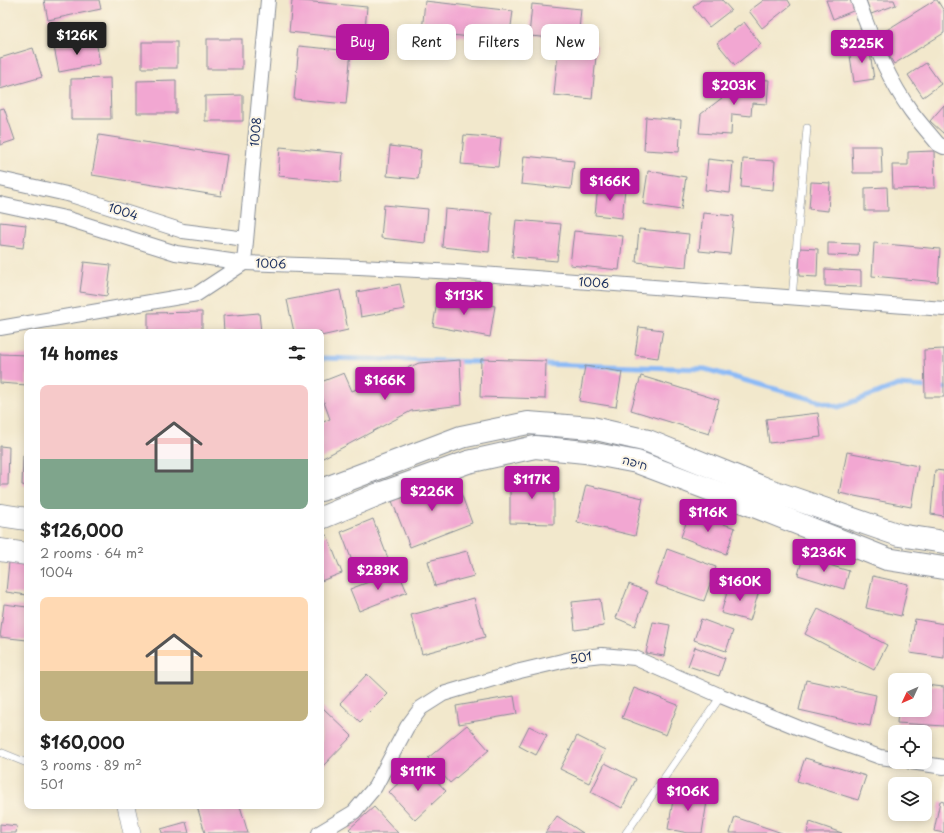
<!DOCTYPE html>
<meta charset="utf-8">
<style>
:root{--surface:#fff;--page:#f2f2f2;--text:#222;--muted:#767676;--accent:#b5179e}
body{margin:0;font-family:"Playpen Sans","Playpen Sans Hebrew",sans-serif;background:var(--page);color:var(--text);height:100vh;display:flex;flex-direction:column;font-size:15px;white-space:nowrap}
*{box-sizing:border-box;margin:0}
p{font-size:13px;color:var(--muted)}
.icon{flex:none;width:22px;height:22px;fill:none;stroke:currentColor;stroke-width:2;stroke-linecap:round;stroke-linejoin:round}
.map{position:relative;flex:1;overflow:hidden}
.sheet{position:absolute;left:24px;top:329px;width:300px;height:480px;display:flex;flex-direction:column;background:var(--surface);border-radius:8px;box-shadow:0 2px 10px #0003}
.sheet>*{flex:none}
.top-card{position:absolute;left:336px;top:24px;width:380px;height:36px;display:flex;gap:8px}
.needle{width:26px;rotate:226deg}
.tools{position:absolute;left:888px;top:673px;display:grid;gap:8px}
.tools a{display:grid;place-items:center;width:44px;height:44px;border-radius:8px;background:var(--surface);box-shadow:0 2px 10px #0003;font-size:20px}
.price{position:absolute;translate:-50% -34px;padding:0 9px;border-radius:4px;background:var(--accent);color:#fff;font-size:13px;line-height:26px;filter:drop-shadow(0 1px 2px #0008)}
.price::after{content:'';position:absolute;left:50%;top:24px;width:12px;height:9px;margin-left:-6px;background:inherit;clip-path:polygon(0 0,100% 0,50% 100%)}
.price.current{background:#222;color:#fff}
ul{padding:0;list-style:none}
li{display:grid;align-content:center;gap:8px;height:212px;padding:0 16px}
li span{display:grid;place-items:center;height:124px;border-radius:8px;color:#555}
li>.icon{margin-inline-start:auto}
span .icon{width:72px;height:72px;fill:#fffc;stroke-width:1}
li b{font-size:17px}
h2{display:flex;justify-content:space-between;align-items:center;height:48px;padding:0 16px;font-size:17px}
.tag{padding:0 14px;border-radius:8px;background:var(--surface);box-shadow:0 2px 10px #0003;font-size:14px;line-height:36px}
.tag.current{background:var(--accent);color:#fff}
.map>svg:first-child{display:block}
</style>
<div class="map">
<svg width="944" height="833" viewBox="0 0 944 833">
<rect width="100%" height="100%" fill="#fcf5e5"/>
<filter id="ink" filterUnits="userSpaceOnUse"><feTurbulence type="fractalNoise" baseFrequency=".025" numOctaves="2"/><feDisplacementMap in="SourceGraphic" scale="8" xChannelSelector="R" yChannelSelector="G"/><feConvolveMatrix kernelMatrix="1 2 1 2 8 2 1 2 1" color-interpolation-filters="sRGB"/></filter>
<filter id="wash" filterUnits="userSpaceOnUse"><feTurbulence type="fractalNoise" baseFrequency=".012" numOctaves="4" result="noise"/><feDisplacementMap in="SourceGraphic" scale="16" xChannelSelector="R" yChannelSelector="G"/><feGaussianBlur stdDeviation="0.9" result="paint"/><feColorMatrix in="noise" values="0 0 0 0 0 0 0 0 0 0 0 0 0 0 0 0 0 1.4 0 .05"/><feComposite in="paint" operator="in"/></filter>
<g filter="url(#wash)">
<rect width="100%" height="100%" fill="#f2e8cc"/>
<g fill="none" stroke-linecap="round" stroke-linejoin="round">
<!-- stream -->
<g stroke="#8bbaf6" stroke-width="5">
<polyline points="321,358 486,362"/>
<polyline points="540,364 705,369 839,407 898,385 944,388"/>
</g>
</g>
<g id="blocks">
<!-- building -->
<g fill="#f2a7d2">
<polygon points="44,0 99,0 101,9 48,20"/>
<polygon points="292,0 367,7 364,40 289,32"/>
<polygon points="701,0 722,0 731,10 709,27 693,7"/>
<polygon points="764,0 788,0 791,5 762,28 749,11"/>
<polygon points="826,0 854,0 858,9 833,19"/>
<polygon points="866,0 894,0 896,5 871,14"/>
<polygon points="935,0 937,0 944,11 944,33 894,64 877,36"/>
<polygon points="425,1 513,11 509,41 422,32"/>
<polygon points="532,4 581,9 578,40 529,36"/>
<polygon points="744,22 761,44 735,65 717,43"/>
<rect x="207" y="39" width="35" height="30"/>
<polygon points="96,40 100,64 59,72 54,47"/>
<polygon points="559,41 597,45 592,99 554,95"/>
<rect x="142" y="42" width="35" height="26"/>
<polygon points="299,46 351,51 346,104 294,99"/>
<polygon points="869,46 874,79 854,82 849,49"/>
<polygon points="33,48 42,77 0,89 0,58"/>
<polygon points="926,63 941,84 923,97 908,75"/>
<polygon points="110,78 111,119 71,119 71,79"/>
<polygon points="748,78 769,80 767,104 752,103 751,116 732,114 731,135 699,133 701,114"/>
<polygon points="176,80 176,113 137,113 137,81"/>
<polygon points="243,95 243,121 205,121 205,96"/>
<polygon points="944,105 944,134 930,121"/>
<polygon points="4,108 15,140 0,145 0,109"/>
<polygon points="646,117 681,120 679,152 644,150"/>
<polygon points="99,135 227,155 221,196 92,175"/>
<polygon points="464,135 501,138 498,167 461,164"/>
<polygon points="390,146 421,150 418,179 387,176"/>
<polygon points="852,146 881,146 882,173 853,173"/>
<polygon points="280,147 343,153 341,182 278,176"/>
<polygon points="934,151 935,188 893,189 892,165 908,165 908,152"/>
<polygon points="524,156 574,161 571,189 521,184"/>
<polygon points="708,159 733,162 730,193 705,190"/>
<polygon points="743,159 775,161 773,190 741,187"/>
<polygon points="648,171 686,177 681,210 643,204"/>
<polygon points="811,182 830,183 828,211 809,209"/>
<polygon points="598,186 625,189 622,218 595,215"/>
<polygon points="887,187 888,211 865,211 865,188"/>
<polygon points="384,205 428,209 425,243 381,238"/>
<polygon points="445,209 492,213 489,252 442,247"/>
<polygon points="703,213 734,216 730,254 699,251"/>
<polygon points="516,220 561,224 557,261 512,257"/>
<polygon points="0,222 26,225 23,248 0,245"/>
<polygon points="639,229 689,234 686,267 636,262"/>
<polygon points="574,231 623,236 619,270 570,265"/>
<polygon points="828,243 859,244 858,256 828,255"/>
<polygon points="874,243 940,249 938,282 872,276"/>
<polygon points="800,248 818,249 817,277 799,276"/>
<polygon points="84,262 111,265 107,296 80,292"/>
<polygon points="825,269 861,271 861,287 825,286"/>
<polygon points="400,284 405,309 361,317 357,292"/>
<polygon points="340,290 348,330 321,336 321,332 294,332 287,300"/>
<polygon points="438,296 495,306 490,337 433,326"/>
<polygon points="202,312 202,332 148,332 148,313"/>
<polygon points="259,313 261,332 224,332 223,316"/>
<polygon points="639,327 663,330 658,358 635,355"/>
<polygon points="944,349 944,397 925,397 924,350"/>
<polygon points="0,354 27,355 27,385 0,383"/>
<polygon points="481,359 546,361 545,399 480,397"/>
<polygon points="460,360 462,405 411,411 321,459 321,423 330,419 321,394 321,382 344,373 352,391 419,363"/>
<polygon points="585,366 622,372 616,407 579,401"/>
<polygon points="641,376 719,400 709,434 631,410"/>
<polygon points="818,413 821,437 769,443 766,419"/>
<polygon points="0,446 9,447 8,485 0,485"/>
<polygon points="847,452 918,466 911,507 839,493"/>
<polygon points="23,456 27,456 27,486 22,485"/>
<polygon points="935,470 944,471 944,516 931,514"/>
<polygon points="510,476 554,477 554,524 510,523"/>
<polygon points="455,477 472,523 410,547 392,501"/>
<polygon points="586,485 643,498 635,536 577,522"/>
<polygon points="690,512 735,528 726,554 681,537"/>
<polygon points="373,519 389,561 357,574 341,532"/>
<polygon points="327,535 342,573 321,581 321,537"/>
<polygon points="667,549 716,567 704,601 655,584"/>
<polygon points="467,551 474,576 435,586 428,561"/>
<polygon points="803,557 849,571 844,589 798,575"/>
<polygon points="9,562 27,565 27,595 6,592"/>
<polygon points="398,571 407,592 359,611 350,589"/>
<polygon points="873,576 908,584 901,616 866,608"/>
<polygon points="730,582 759,591 750,621 721,613"/>
<polygon points="629,584 648,592 635,626 616,618"/>
<polygon points="474,598 485,637 422,654 411,615"/>
<polygon points="600,599 604,626 575,630 572,602"/>
<polygon points="4,604 27,607 27,640 0,637"/>
<polygon points="818,609 887,645 874,670 805,634"/>
<polygon points="701,619 733,631 726,651 694,640"/>
<polygon points="915,619 944,624 944,658 910,653"/>
<polygon points="653,622 670,625 664,656 646,653"/>
<polygon points="695,647 725,658 719,676 688,666"/>
<polygon points="367,674 388,694 360,722 340,703"/>
<polygon points="806,680 876,695 870,726 799,710"/>
<polygon points="925,685 944,687 944,726 897,723 898,710 925,710"/>
<polygon points="634,688 678,705 666,735 622,718"/>
<polygon points="514,696 517,714 459,724 456,706"/>
<polygon points="321,706 352,736 322,767 321,765"/>
<polygon points="467,725 489,750 450,783 428,758"/>
<polygon points="529,726 547,735 536,755 519,746"/>
<polygon points="577,736 605,750 589,783 560,769"/>
<polygon points="805,758 866,776 858,800 797,781"/>
<polygon points="420,763 446,791 415,820 389,792"/>
<polygon points="605,763 636,779 622,808 591,792"/>
<polygon points="675,789 708,795 702,833 688,833 668,829"/>
<polygon points="940,801 944,802 944,833 934,831"/>
<polygon points="197,806 240,806 248,833 205,833"/>
<polygon points="374,807 398,833 353,833 349,829"/>
<polygon points="557,816 583,833 545,833"/>
<polygon points="735,817 782,833 730,833"/>
<polygon points="186,822 189,833 162,833 161,829"/>
<polygon points="810,822 842,833 807,833"/>
<polygon points="0,824 17,826 16,833 0,833"/>
</g>
</g>
</g>
<g filter="url(#ink)">
<use href="#blocks" fill-opacity="0" stroke="#868c95" stroke-width="1"/>
<g fill="none" stroke-linecap="round" stroke-linejoin="round">
<!-- service casing -->
<g stroke="#868c95" stroke-width="8">
<g id="service">
<polyline points="792,298 807,128"/>
<polyline points="0,752 27,763"/>
<polyline points="626,833 721,696"/>
</g>
</g>
<!-- minor casing -->
<g stroke="#868c95" stroke-width="16">
<g id="minor">
<path d="M858,0C871,38 887,78 911,111C919,122 929,133 938,144L944,147"/>
<polyline points="0,179 71,195 183,231 246,239"/>
<polyline points="0,204 65,218 176,253 244,263 359,267 456,272 944,309"/>
<polyline points="244,263 268,0"/>
<polyline points="0,328 197,294 244,263"/>
<polyline points="911,762 944,767"/>
<polyline points="319,833 354,812 375,787 407,727 421,708 443,694 520,671 575,658 602,655 635,658 721,696 799,728 880,757 895,759"/>
</g>
</g>
<!-- tertiary casing -->
<g stroke="#868c95" stroke-width="18">
<polyline id="tertiary" points="126,806 132,833"/>
</g>
<!-- trunk casing -->
<g stroke="#868c95" stroke-width="24">
<g id="trunk">
<polyline points="321,490 461,437 528,423 592,428 648,441 769,490 899,535 944,542"/>
<polyline points="0,515 27,519"/>
<polyline points="321,518 379,494 468,462 535,447 585,452 637,462 759,508 887,559 944,568"/>
<polyline points="0,550 27,554"/>
</g>
</g>
<!-- service -->
<use href="#service" stroke="#fff" stroke-width="7"/>
<!-- minor -->
<use href="#minor" stroke="#fff" stroke-width="14"/>
<!-- tertiary -->
<use href="#tertiary" stroke="#fff" stroke-width="17"/>
<!-- trunk -->
<use href="#trunk" stroke="#fff" stroke-width="22"/>
</g>
</g>
<g text-anchor="middle" stroke-width="4" stroke-linejoin="round" paint-order="stroke">
<!-- street labels -->
<g font-size="12" fill="#1b2f5e" stroke="#fcf5e5">
<text transform="translate(256 132) rotate(-85)" y="4">1008</text>
<text transform="translate(123 212) rotate(18)" y="4">1004</text>
<text transform="translate(271 264) rotate(2)" y="4">1006</text>
<text transform="translate(594 283) rotate(4)" y="4">1006</text>
<text transform="translate(635 463) rotate(15)" y="4">חיפה</text>
<text transform="translate(581 658) rotate(-9)" y="4">501</text>
</g>
</g>
</svg>
<div class="tools">
<a><svg class="needle" viewBox="-14 -14 28 28"><path d="M0-13l5 13h-10z" fill="#e53935"/><path d="M0 13l5-13h-10z" fill="#767676"/></svg></a>
<a><svg class="icon" aria-label="locate" viewBox="0 0 24 24"><circle cx="12" cy="12" r="6"/><path d="M12 2v4M12 18v4M2 12h4M18 12h4"/></svg></a>
<a><svg class="icon" aria-label="layers" viewBox="0 0 24 24"><path d="M12 4l9 5-9 5-9-5zM3 14l9 5 9-5"/></svg></a>
</div>
<b class="price current" style="left:77px;top:56px">$126K</b>
<b class="price" style="left:862px;top:64px">$225K</b>
<b class="price" style="left:734px;top:106px">$203K</b>
<b class="price" style="left:610px;top:202px">$166K</b>
<b class="price" style="left:464px;top:316px">$113K</b>
<b class="price" style="left:385px;top:401px">$166K</b>
<b class="price" style="left:532px;top:500px">$117K</b>
<b class="price" style="left:432px;top:512px">$226K</b>
<b class="price" style="left:708px;top:533px">$116K</b>
<b class="price" style="left:824px;top:573px">$236K</b>
<b class="price" style="left:378px;top:591px">$289K</b>
<b class="price" style="left:740px;top:602px">$160K</b>
<b class="price" style="left:418px;top:792px">$111K</b>
<b class="price" style="left:688px;top:812px">$106K</b>
<div class="top-card">
<a class="tag current">Buy</a>
<a class="tag">Rent</a>
<a class="tag">Filters</a>
<a class="tag">New</a>
</div>
<section class="sheet">
<h2>14 homes<svg class="icon" aria-label="filters" viewBox="0 0 24 24"><path d="M4 7h16M4 17h16"/><circle cx="9" cy="7" r="2"/><circle cx="15" cy="17" r="2"/></svg></h2>
<ul>
<li><span style="background:linear-gradient(#f6c9c9 60%,#7fa58c 0)"><svg class="icon" aria-label="home" viewBox="0 0 24 24"><path d="M3 11l9-7 9 7M6 9v11h12V9"/></svg></span><div><b>$126,000</b><p>2 rooms · 64 m²</p><p>1004</p></div></li>
<li><span style="background:linear-gradient(#ffd9b3 60%,#c2b280 0)"><svg class="icon" aria-label="home" viewBox="0 0 24 24"><path d="M3 11l9-7 9 7M6 9v11h12V9"/></svg></span><div><b>$160,000</b><p>3 rooms · 89 m²</p><p>501</p></div></li>
</ul>
</section>
</div>
